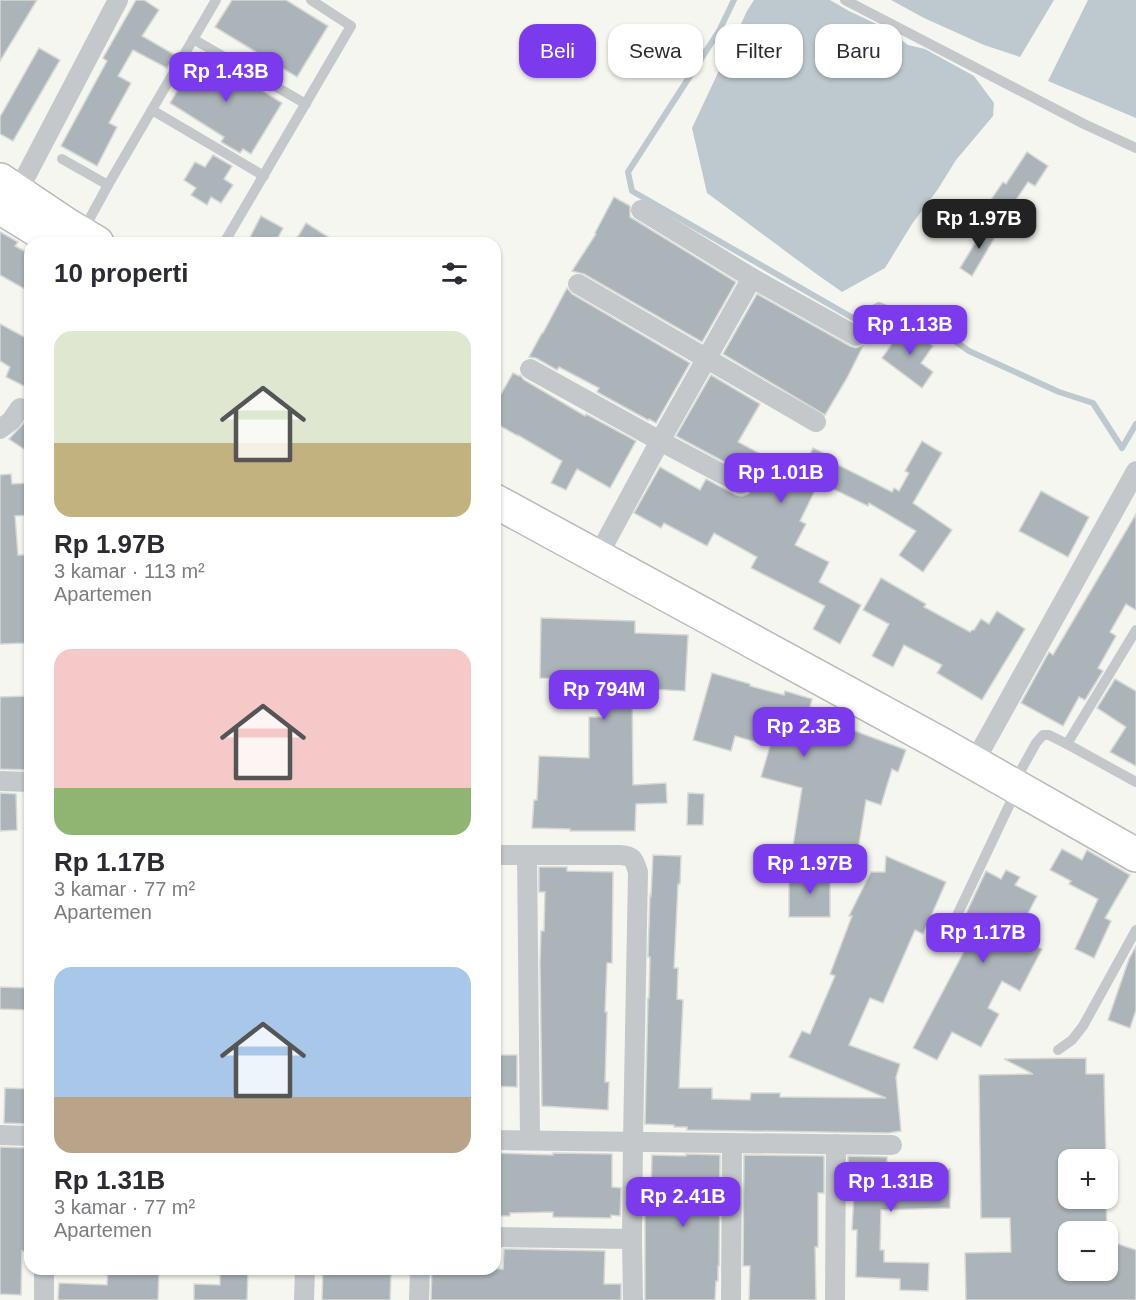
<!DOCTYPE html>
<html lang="id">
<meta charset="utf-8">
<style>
:root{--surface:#fff;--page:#f2f2f3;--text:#2b2b33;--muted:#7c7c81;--accent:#7c3aed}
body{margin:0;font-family:Arial,sans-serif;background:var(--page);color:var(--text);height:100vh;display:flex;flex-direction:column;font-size:22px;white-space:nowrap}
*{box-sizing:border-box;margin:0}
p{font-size:20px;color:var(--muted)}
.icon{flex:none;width:33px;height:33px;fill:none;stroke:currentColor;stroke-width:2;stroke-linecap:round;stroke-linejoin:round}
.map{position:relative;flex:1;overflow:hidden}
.details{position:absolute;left:24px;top:237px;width:477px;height:1038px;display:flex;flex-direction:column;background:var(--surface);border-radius:18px;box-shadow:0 2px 4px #0004}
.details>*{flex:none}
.guide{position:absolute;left:519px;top:24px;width:526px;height:54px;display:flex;gap:12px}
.fabs{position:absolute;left:1058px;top:1149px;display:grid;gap:12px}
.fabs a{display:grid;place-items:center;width:60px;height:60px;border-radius:12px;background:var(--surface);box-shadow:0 2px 4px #0004;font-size:30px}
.price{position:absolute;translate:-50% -51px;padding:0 14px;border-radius:12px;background:var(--accent);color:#fff;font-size:20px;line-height:39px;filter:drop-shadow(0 2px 3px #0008)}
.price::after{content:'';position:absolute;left:50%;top:36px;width:18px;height:14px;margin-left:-9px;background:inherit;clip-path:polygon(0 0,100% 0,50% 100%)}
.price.on{background:#222;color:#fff}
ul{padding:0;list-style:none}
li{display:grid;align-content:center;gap:12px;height:318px;padding:0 30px}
li span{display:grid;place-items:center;height:186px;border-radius:18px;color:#555}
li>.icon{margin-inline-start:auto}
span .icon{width:108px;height:108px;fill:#fffc;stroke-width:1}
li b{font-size:26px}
h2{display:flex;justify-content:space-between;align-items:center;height:72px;padding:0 30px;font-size:26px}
.chip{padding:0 21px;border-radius:18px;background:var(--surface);box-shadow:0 2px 4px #0004;font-size:21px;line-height:54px}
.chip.on{background:var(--accent);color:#fff}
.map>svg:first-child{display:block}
</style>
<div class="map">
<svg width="1136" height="1300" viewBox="0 0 1136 1300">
<rect width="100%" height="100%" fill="#f6f6f1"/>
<!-- water -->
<g fill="#bdc9ce">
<path d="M754,0H830L849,11L885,28L908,45L925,49L974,76L994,103L993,116L956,160L938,189L912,224L885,268L842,292C796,260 752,226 707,193L692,128L747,11Z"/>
<polygon points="891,0 1054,0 1020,57 984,45 924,18"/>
<polygon points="1088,0 1136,0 1136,118 1048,81"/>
</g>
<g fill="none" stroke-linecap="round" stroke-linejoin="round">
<!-- stream -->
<polyline stroke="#bdc9ce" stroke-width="6" points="734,0 719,31 628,172 632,191 853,318 879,305 932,325 969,351 1059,392 1093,403 1122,448 1136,424"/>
</g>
<!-- building -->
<g fill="#abb4b9" stroke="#d7d7d4" stroke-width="1.5">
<polygon points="0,0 37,0 0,61"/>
<polygon points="136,0 144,0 159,10 142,36 175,55 167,68 133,50 118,76 131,83 109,123 117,127 97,166 61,146 107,61 103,58"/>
<polygon points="232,0 286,0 328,26 297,77 215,27"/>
<polygon points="39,48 60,60 13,141 0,134 0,117"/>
<polygon points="201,52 282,103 251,154 243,149 240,153 221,142 224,137 170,103 185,78 181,76 189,62 194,65"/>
<polygon points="1027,152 1048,166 1035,186 1028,182 1003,219 986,207 1003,182 1006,184"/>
<polygon points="213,155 232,166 224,179 233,185 221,203 211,197 207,205 191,195 196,188 184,180 195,162 205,167"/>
<polygon points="614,197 630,206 630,217 635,220 736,282 702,342 584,274 572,271 596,234 595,233"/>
<polygon points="261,216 283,228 275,243 247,243"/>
<polygon points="306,223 338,243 294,243"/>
<polygon points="986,225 998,232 972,276 960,268"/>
<polygon points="0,232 18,242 15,246 30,254 30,292 0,275"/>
<polygon points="567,288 572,294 690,363 656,423 649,419 648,420 597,392 599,388 559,367 557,370 536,358 529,357 542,333 543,333"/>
<polygon points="757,294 850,346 856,348 863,346 847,378 825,415 723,354"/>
<polygon points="0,324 30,340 30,389 6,377 10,367 0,361"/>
<polygon points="905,325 933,346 921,363 933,372 922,388 882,358"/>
<polygon points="513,373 519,376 520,375 524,380 585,416 586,414 636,441 610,488 577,469 566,490 551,483 562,461 518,435 518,436 495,423 495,405"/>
<polygon points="711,375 760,404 738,442 800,475 813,448 832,457 830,461 892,492 894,488 899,491 909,473 905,471 922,441 942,453 913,503 952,530 923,572 899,555 916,531 869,503 868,506 819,482 800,521 806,524 795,545 829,562 819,582 861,605 840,644 813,629 825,606 751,568 757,557 714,533 707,546 664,523 661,528 634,513 660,467 700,490 706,479 736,495 742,496 748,494 751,490 753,483 751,477 747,474 676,436"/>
<polygon points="25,422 30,425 30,453 9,439"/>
<polygon points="11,474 12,484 30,483 30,515 15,516 18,555 30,555 30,578 26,578 28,643 0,644 0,475"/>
<polygon points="1041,491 1089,517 1068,557 1019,531"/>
<polygon points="1136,514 1136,610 1126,604 1110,632 1116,636 1098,668 1103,671 1085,700 1079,697 1063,726 1021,703 1049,652 1053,655"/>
<polygon points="881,578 926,604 924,607 970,632 972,630 974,630 981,619 989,624 997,611 1025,629 982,700 937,673 942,665 904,645 893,667 872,656 889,624 863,610"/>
<polygon points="541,618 635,621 635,633 688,635 685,691 632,688 633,785 666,783 667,803 636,804 635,831 570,831 570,829 532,828 534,800 537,800 539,756 589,758 589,717 602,717 602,679 540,678"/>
<polygon points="712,673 750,684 750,686 784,695 785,691 812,699 810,707 847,717 844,727 906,750 898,772 892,769 881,805 866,800 857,856 793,846 802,788 761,777 770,746 735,736 731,751 693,740"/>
<polygon points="1115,679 1136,691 1136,766 1110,752 1126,727 1097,708"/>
<polygon points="29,696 30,770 0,769 0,697"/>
<polygon points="0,793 16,794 17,830 0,831"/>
<polygon points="688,793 704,794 703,825 687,825"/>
<polygon points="1062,849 1082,860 1087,850 1130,875 1105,918 1111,921 1094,958 1075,949 1098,899 1069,884 1071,881 1050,870"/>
<polygon points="653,855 681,856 680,884 678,884 674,968 678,968 677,999 683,1000 679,1088 712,1088 712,1099 750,1100 751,1093 780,1093 780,1097 886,1098 789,1057 802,1031 810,1034 835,976 830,974 852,916 849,916 871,872 885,872 886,856 946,882 923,934 915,930 883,1003 870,998 849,1045 900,1064 896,1077 901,1131 888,1133 687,1130 687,1127 674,1127 674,1125 645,1124 648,998 649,998 650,957 648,957 650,895 651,896"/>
<polygon points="539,867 567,867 567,871 613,872 612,963 607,963 605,1012 607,1012 605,1082 609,1082 608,1110 542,1106 540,963 541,931 544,931 545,892 539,892"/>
<polygon points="1006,870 1020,877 1015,885 1037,896 1016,936 1042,949 1020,991 1002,981 988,1008 999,1014 981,1047 952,1032 937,1060 913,1048 969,942 956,935 986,871 1001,879"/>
<polygon points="830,873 830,917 789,917 789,874"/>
<polygon points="1136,946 1136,1010 1130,1028 1108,1020 1129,959"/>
<polygon points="0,987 30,988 30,1010 0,1009"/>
<polygon points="495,1055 517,1055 517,1087 495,1086"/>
<polygon points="1086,1058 1086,1074 1104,1074 1106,1160 1068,1160 1068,1198 1106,1198 1107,1232 1068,1232 1068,1270 1107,1270 1107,1244 1118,1244 1136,1250 1136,1300 966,1300 965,1253 1011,1252 1010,1218 981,1218 979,1075 1033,1074 1004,1059"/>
<polygon points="5,1088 30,1089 29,1124 4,1123"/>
<polygon points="0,1147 29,1148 28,1217 26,1252 22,1251 21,1295 0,1294"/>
<polygon points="495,1153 553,1155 553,1153 612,1154 612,1187 621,1188 620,1216 611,1215 611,1218 553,1217 553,1212 510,1213 510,1216 495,1216"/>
<polygon points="686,1154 720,1155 719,1266 718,1266 718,1281 716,1281 715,1300 645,1300 645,1189 651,1189 652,1155 686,1156"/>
<polygon points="744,1155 824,1156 824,1193 818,1193 818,1247 815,1247 816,1300 749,1300 750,1266 743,1266"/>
<polygon points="848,1156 887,1157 887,1170 950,1169 950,1208 881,1210 880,1250 884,1250 884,1262 929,1263 928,1291 900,1290 900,1279 856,1277 857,1230 852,1230 854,1194 848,1194"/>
<polygon points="504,1249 605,1251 604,1284 621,1284 621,1300 431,1300 432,1269 503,1269"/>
<polygon points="108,1269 159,1269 158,1300 58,1300 59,1283 107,1285"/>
<polygon points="220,1269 248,1269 247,1300 194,1300 194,1284 220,1285"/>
<polygon points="323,1269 350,1269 350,1272 391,1273 390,1300 322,1300"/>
</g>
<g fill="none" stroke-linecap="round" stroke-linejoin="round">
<!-- highway casing -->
<g stroke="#b6babd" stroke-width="36">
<g id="highway">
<polyline points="0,180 67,225 97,243"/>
<polyline points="0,207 50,238"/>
<polyline points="495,501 939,743 1136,855"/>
</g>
</g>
<!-- lane -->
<g stroke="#c4c8cb" stroke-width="10">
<polyline points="845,0 1084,124 1136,148"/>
<polyline points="193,39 306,104"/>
<polyline points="152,110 264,176"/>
<polyline points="62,159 108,185"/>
<polyline points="84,229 108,185 216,0"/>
<polyline points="224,243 351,26 311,0"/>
<polyline points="1067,744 1136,630"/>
<polyline points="1021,770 1036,743 1043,735 1049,735 1067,744 1136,782"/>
<polyline points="943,945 1016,791"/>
<polyline points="1058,1050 1072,1040 1083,1026 1136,930"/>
</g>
<!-- street -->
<g stroke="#c4c8cb" stroke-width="20">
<polyline points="18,191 118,0"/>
<polyline points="641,210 752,278 856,336"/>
<polyline points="578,284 816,422"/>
<polyline points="530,369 660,441 741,484"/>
<polyline points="0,429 11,421 20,408"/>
<polyline points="606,541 660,441 752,278"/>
<polyline points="981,750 1136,471"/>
<polyline points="0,781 30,782"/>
<path d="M495,855H620C634,856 634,860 638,872L633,1141L632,1239L633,1300"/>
<polyline points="527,855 530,1139"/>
<polyline points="0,1135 30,1136"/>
<polyline points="495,1140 892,1145"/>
<polyline points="495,1237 632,1239"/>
<polyline points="44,1300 44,1269"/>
<polyline points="304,1300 305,1269"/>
<polyline points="419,1300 420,1269"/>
<polyline points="731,1300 732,1143"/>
<polyline points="835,1300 836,1144"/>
</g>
<!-- highway -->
<use href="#highway" stroke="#fff" stroke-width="33"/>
</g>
</svg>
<div class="fabs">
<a>+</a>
<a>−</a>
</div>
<b class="price" style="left:226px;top:103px">Rp 1.43B</b>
<b class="price on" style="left:979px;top:250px">Rp 1.97B</b>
<b class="price" style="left:910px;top:356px">Rp 1.13B</b>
<b class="price" style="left:781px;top:504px">Rp 1.01B</b>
<b class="price" style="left:604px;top:721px">Rp 794M</b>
<b class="price" style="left:804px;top:758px">Rp 2.3B</b>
<b class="price" style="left:810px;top:895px">Rp 1.97B</b>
<b class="price" style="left:983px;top:964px">Rp 1.17B</b>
<b class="price" style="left:891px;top:1213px">Rp 1.31B</b>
<b class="price" style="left:683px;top:1228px">Rp 2.41B</b>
<div class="guide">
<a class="chip on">Beli</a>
<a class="chip">Sewa</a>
<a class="chip">Filter</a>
<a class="chip">Baru</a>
</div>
<section class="details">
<h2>10 properti<svg class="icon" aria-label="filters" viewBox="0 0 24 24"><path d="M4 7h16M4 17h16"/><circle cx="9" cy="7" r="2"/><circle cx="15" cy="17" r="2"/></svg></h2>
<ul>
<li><span style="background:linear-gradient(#dfe7d0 60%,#c2b280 0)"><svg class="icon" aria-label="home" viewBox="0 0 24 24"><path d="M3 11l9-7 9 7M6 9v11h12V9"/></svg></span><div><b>Rp 1.97B</b><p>3 kamar · 113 m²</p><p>Apartemen</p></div></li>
<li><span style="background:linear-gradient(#f6c9c9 75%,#8fb573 0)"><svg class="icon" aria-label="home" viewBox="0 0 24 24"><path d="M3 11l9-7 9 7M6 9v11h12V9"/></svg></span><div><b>Rp 1.17B</b><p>3 kamar · 77 m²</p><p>Apartemen</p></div></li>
<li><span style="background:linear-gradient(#a9c7e8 70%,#b9a48a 0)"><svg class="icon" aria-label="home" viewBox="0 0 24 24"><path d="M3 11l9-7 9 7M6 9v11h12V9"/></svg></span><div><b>Rp 1.31B</b><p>3 kamar · 77 m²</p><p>Apartemen</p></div></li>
</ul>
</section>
</div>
